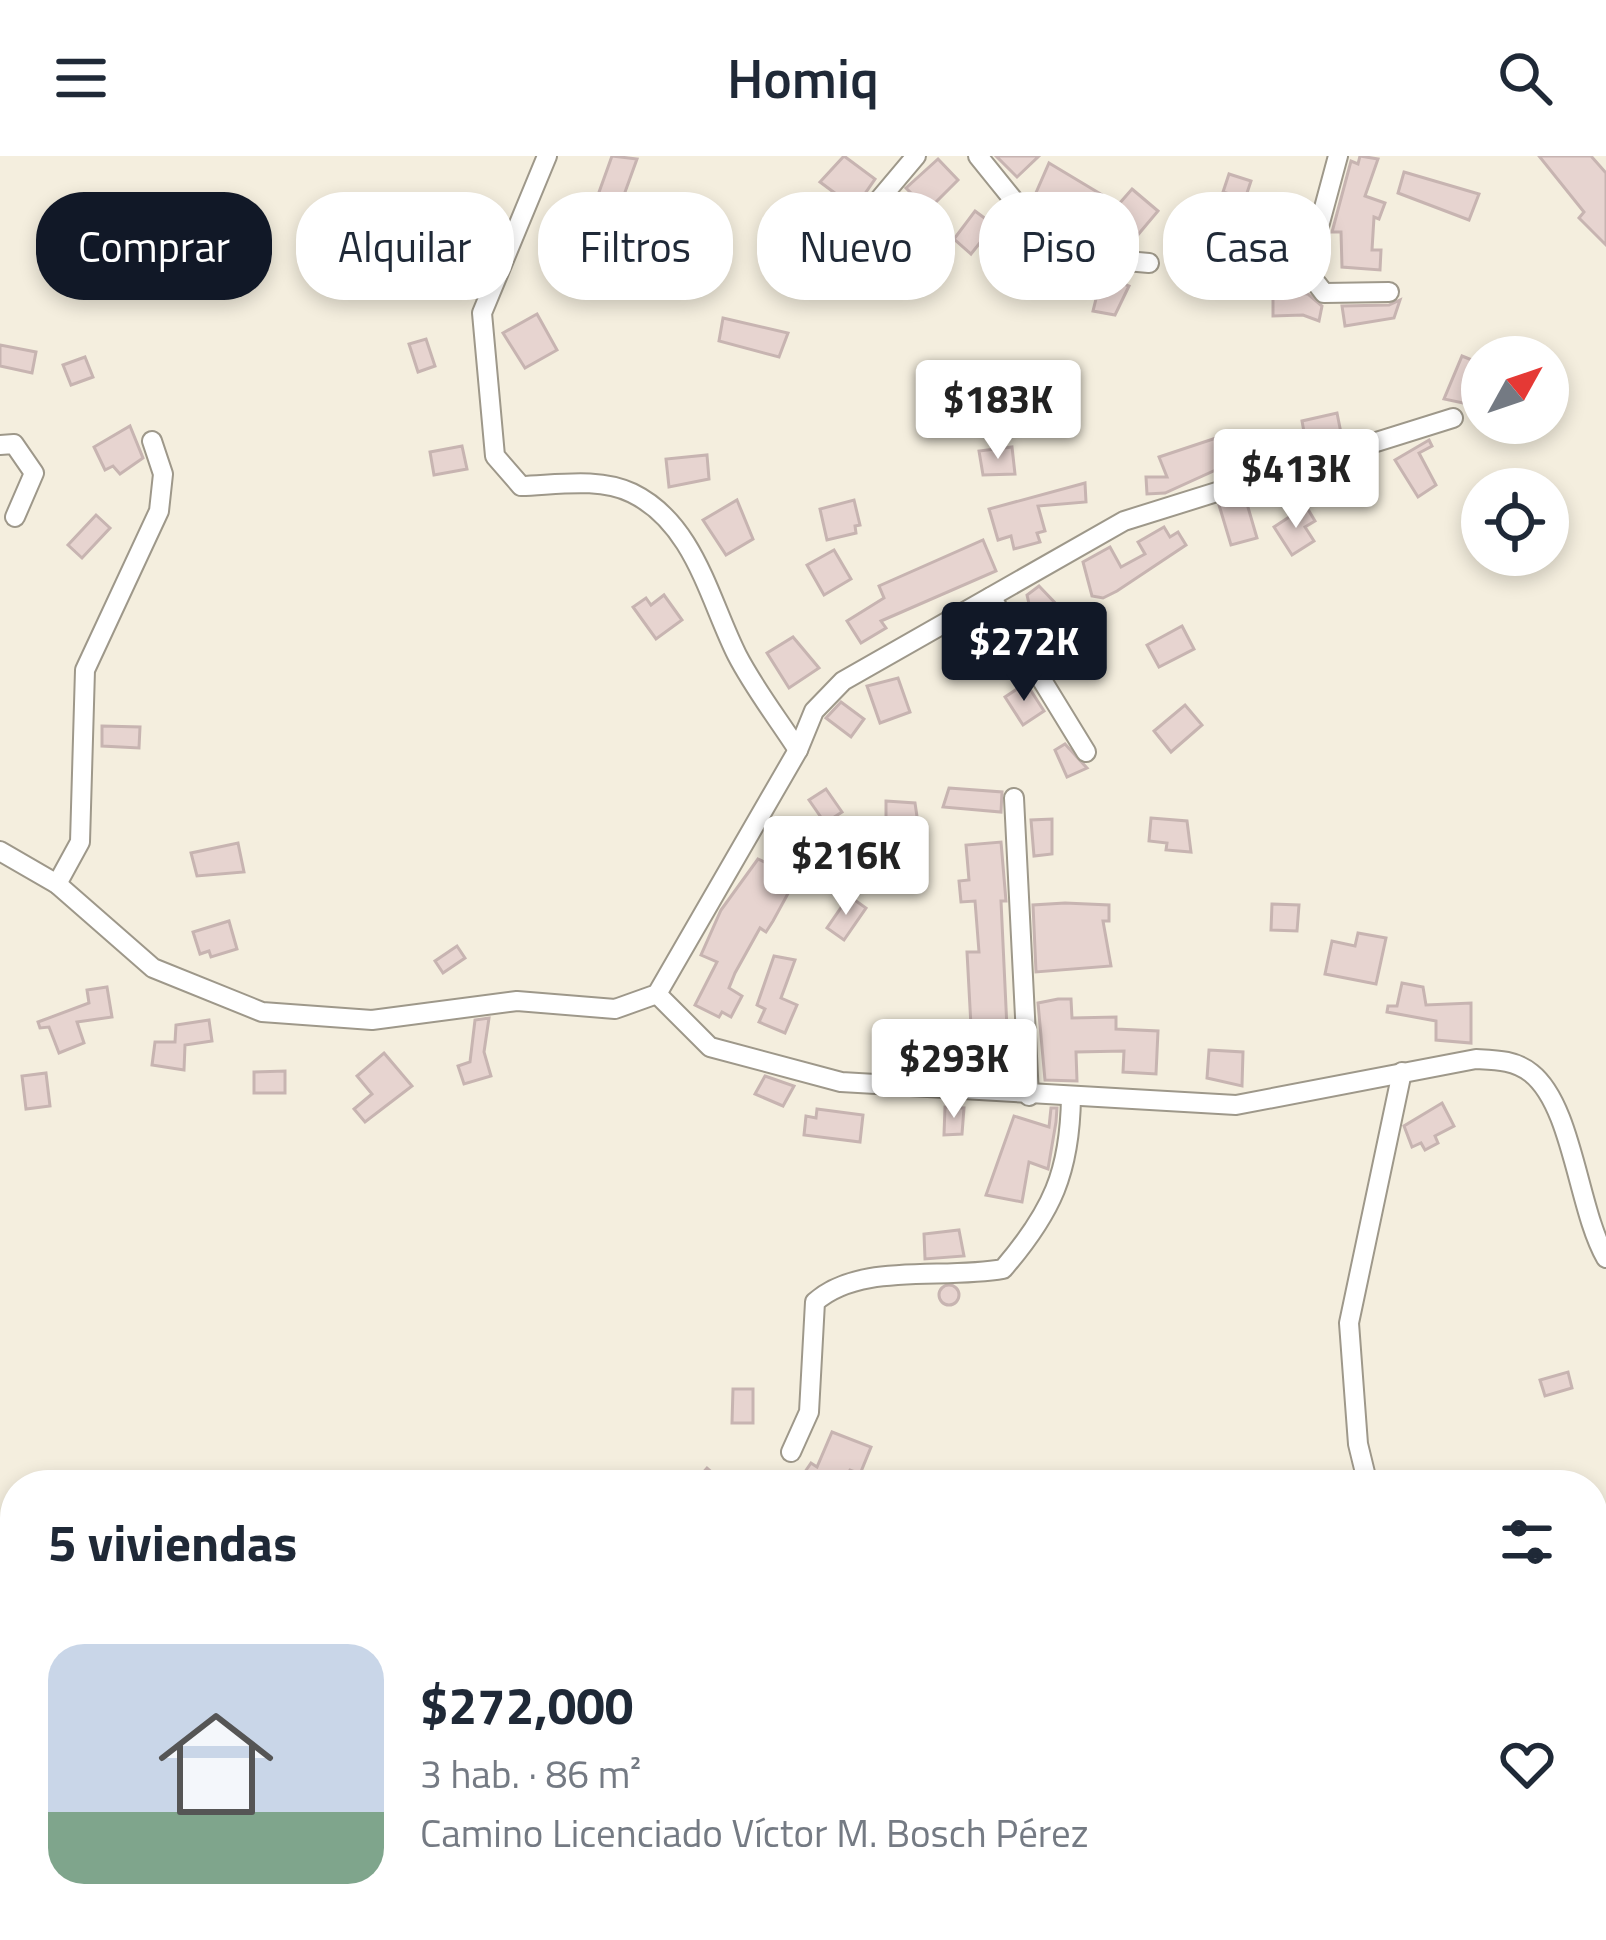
<!DOCTYPE html>
<html lang="es">
<meta charset="utf-8">
<style>
:root{--surface:#fff;--page:#f6f6f7;--text:#1f2937;--muted:#747a83;--line:#e0e1e3;--accent:#111827}
body{margin:0;font-family:"Titillium Web",sans-serif;background:var(--page);color:var(--text);height:100vh;display:flex;flex-direction:column;font-size:45px;white-space:nowrap}
*{box-sizing:border-box;margin:0}
p{font-size:39px;color:var(--muted)}
.icon{flex:none;width:66px;height:66px;fill:none;stroke:currentColor;stroke-width:2;stroke-linecap:round;stroke-linejoin:round}
.map{position:relative;flex:1;overflow:hidden}
.panel{position:absolute;left:0px;top:1314px;width:1608px;height:471px;display:flex;flex-direction:column;background:var(--surface);border-radius:48px 48px 0 0;box-shadow:0 6px 18px #0003}
.panel>*{flex:none}
.guide{position:absolute;left:36px;top:36px;width:1536px;height:108px;display:flex;gap:24px}
.needle{width:78px;rotate:50deg}
.fabs{position:absolute;left:1461px;top:180px;display:grid;gap:24px}
.fabs a{display:grid;place-items:center;width:108px;height:108px;border-radius:50%;background:var(--surface);box-shadow:0 6px 18px #0003;font-size:60px}
.price{position:absolute;translate:-50% -102px;padding:0 27px;border-radius:12px;background:#fff;color:#222;font-size:39px;line-height:78px;filter:drop-shadow(0 3px 6px #0008)}
.price::after{content:'';position:absolute;left:50%;top:72px;width:36px;height:27px;margin-left:-18px;background:inherit;clip-path:polygon(0 0,100% 0,50% 100%)}
.price.selected{background:var(--accent);color:#fff}
ul{padding:0;list-style:none}
li{display:flex;align-items:center;gap:36px;height:300px;padding:0 48px}
li+li{border-top:3px solid var(--line)}
li span{display:grid;place-items:center;flex:none;width:336px;height:240px;border-radius:36px;color:#555}
li>.icon{margin-inline-start:auto}
span .icon{width:144px;height:144px;fill:#fffc;stroke-width:1}
li b{font-size:51px}
h2{display:flex;justify-content:space-between;align-items:center;height:144px;padding:0 48px;font-size:51px}
.tag{padding:0 42px;border-radius:48px;background:var(--surface);box-shadow:0 6px 18px #0003;font-size:42px;line-height:108px}
.tag.selected{background:var(--accent);color:#fff}
header{display:flex;justify-content:space-between;align-items:center;height:156px;padding:0 48px;background:var(--surface);font-size:54px;font-weight:600}
.map>svg:first-child{display:block}
</style>
<header><svg class="icon" aria-label="menu" viewBox="0 0 24 24"><path d="M4 6h16M4 12h16M4 18h16"/></svg>Homiq<svg class="icon" aria-label="search" viewBox="0 0 24 24"><circle cx="10" cy="10" r="6"/><path d="M15 15l6 6"/></svg></header>
<div class="map">
<svg width="1606" height="1784" viewBox="0 0 1606 1784">
<rect width="100%" height="100%" fill="#f4eede"/>
<!-- building -->
<g fill="#e7d4d0" stroke="#c7b4b1" stroke-width="3">
<polygon points="612,0 637,3 620,50 598,39"/>
<polygon points="844,0 875,23 855,52 820,26"/>
<polygon points="996,0 1039,0 1017,21"/>
<polygon points="1360,0 1378,3 1365,40 1385,47 1379,63 1374,61 1372,94 1381,94 1380,114 1342,111 1341,76 1332,76 1351,5 1358,8"/>
<polygon points="1539,0 1591,0 1606,17 1606,89 1579,62 1584,56"/>
<polygon points="938,3 958,24 915,67 932,81 916,100 886,74 898,59 921,47 906,32"/>
<polygon points="1049,7 1109,43 1095,70 1035,39"/>
<polygon points="1404,16 1479,38 1469,64 1398,37"/>
<polygon points="1229,18 1251,25 1245,43 1223,36"/>
<polygon points="1132,33 1158,55 1131,87 1114,72 1119,48"/>
<polygon points="975,55 994,69 971,98 954,83"/>
<polygon points="448,66 473,82 460,103 434,87"/>
<polygon points="1279,71 1302,71 1296,105 1279,105"/>
<polygon points="1010,80 1044,94 1049,83 1082,102 1067,135 1030,118 1026,128 1004,119 1010,104 1002,100"/>
<polygon points="1194,91 1210,106 1191,125 1175,110"/>
<polygon points="1102,119 1129,130 1115,159 1093,155"/>
<polygon points="1273,135 1308,138 1322,150 1319,165 1303,159 1273,160"/>
<polygon points="1400,144 1394,162 1345,170 1342,150 1389,149"/>
<polygon points="537,158 557,194 525,212 503,177"/>
<polygon points="723,162 788,177 779,201 719,185"/>
<polygon points="426,183 435,210 418,216 409,188"/>
<polygon points="0,189 36,196 32,217 0,210"/>
<polygon points="1462,200 1482,208 1477,250 1444,243"/>
<polygon points="85,201 93,221 71,229 63,209"/>
<polygon points="1337,257 1342,282 1306,287 1302,265"/>
<polygon points="130,270 143,302 120,318 113,310 105,314 94,291"/>
<polygon points="1267,278 1269,306 1229,308 1165,337 1147,338 1146,321 1167,321 1159,301 1225,279"/>
<polygon points="1429,284 1432,290 1419,297 1436,329 1418,341 1395,304"/>
<polygon points="462,290 467,313 434,319 430,296"/>
<polygon points="1012,291 1015,318 983,319 979,295"/>
<polygon points="707,299 709,323 669,331 666,303"/>
<polygon points="1360,305 1367,327 1341,340 1329,315"/>
<polygon points="1085,327 1086,346 1038,350 1045,375 1037,377 1040,386 1014,393 1011,380 998,384 989,353"/>
<polygon points="1245,341 1257,382 1231,389 1219,349"/>
<polygon points="737,344 753,383 726,399 703,364"/>
<polygon points="854,344 860,369 855,370 856,377 827,384 820,353"/>
<polygon points="1306,350 1315,365 1305,371 1314,385 1292,399 1274,371"/>
<polygon points="96,359 110,372 82,402 68,389"/>
<polygon points="1164,371 1170,381 1178,376 1186,389 1117,435 1103,442 1092,440 1083,406 1110,391 1121,411 1145,398 1138,386"/>
<polygon points="983,384 996,415 881,465 886,472 861,487 847,465 884,442 879,430"/>
<polygon points="834,394 851,423 824,439 807,409"/>
<polygon points="1039,430 1060,452 1034,469 1027,439"/>
<polygon points="664,439 682,464 656,483 633,451 646,442 651,449"/>
<polygon points="986,463 1004,494 980,514 959,480"/>
<polygon points="1182,470 1194,493 1159,511 1147,489"/>
<polygon points="793,481 819,512 789,532 767,497"/>
<polygon points="898,522 910,556 880,567 867,530"/>
<polygon points="1026,527 1044,555 1023,569 1005,541"/>
<polygon points="841,546 864,563 851,581 826,562"/>
<polygon points="1185,549 1202,569 1171,596 1154,575"/>
<polygon points="102,570 140,571 139,592 102,590"/>
<polygon points="1065,588 1087,612 1067,621 1055,594"/>
<polygon points="949,632 1002,636 1001,656 943,651"/>
<polygon points="826,633 842,656 825,667 809,644"/>
<polygon points="886,645 915,647 919,674 886,669"/>
<polygon points="1151,662 1187,665 1191,696 1166,694 1167,687 1149,685"/>
<polygon points="1052,663 1052,698 1034,700 1031,664"/>
<polygon points="814,682 861,705 844,736 831,727 837,715 806,698"/>
<polygon points="1001,686 1006,745 1001,745 1009,915 976,912 980,870 971,870 967,796 979,796 975,745 961,746 959,725 969,724 966,689"/>
<polygon points="238,687 244,716 197,720 191,697"/>
<polygon points="758,703 797,721 773,765 766,776 760,772 735,817 729,832 742,840 731,861 722,856 719,861 695,849 717,806 701,799 721,754"/>
<polygon points="849,740 866,752 844,784 827,772"/>
<polygon points="1065,747 1109,749 1109,765 1103,765 1111,810 1036,816 1033,749"/>
<polygon points="1272,748 1299,749 1297,775 1271,774"/>
<polygon points="229,765 237,793 211,801 209,795 200,798 193,776"/>
<polygon points="1358,777 1386,782 1376,828 1325,818 1332,785 1355,790"/>
<polygon points="457,790 465,802 443,817 435,805"/>
<polygon points="774,800 795,804 781,842 797,849 785,877 759,866 765,853 757,849"/>
<polygon points="1402,827 1423,831 1426,849 1471,847 1471,887 1436,884 1436,865 1387,856 1388,850 1397,850"/>
<polygon points="107,831 112,861 77,866 84,887 59,897 49,871 40,872 38,866 89,847 87,834"/>
<polygon points="1058,843 1071,843 1072,862 1116,861 1116,873 1158,875 1156,918 1123,916 1124,895 1076,896 1077,925 1045,924 1038,847"/>
<polygon points="489,862 484,896 491,920 464,928 458,910 470,906 475,864"/>
<polygon points="209,864 212,885 185,889 184,914 152,909 155,886 175,886 176,869"/>
<polygon points="1209,894 1243,896 1242,930 1207,922"/>
<polygon points="384,897 412,930 365,966 354,953 372,938 357,920"/>
<polygon points="285,915 285,937 254,937 254,916"/>
<polygon points="46,917 50,950 26,953 22,920"/>
<polygon points="765,920 794,930 783,950 755,938"/>
<polygon points="1442,947 1454,970 1435,980 1438,987 1425,994 1421,987 1412,991 1404,970"/>
<polygon points="945,951 964,952 962,978 944,979"/>
<polygon points="1051,952 1057,952 1056,966 1048,1013 1029,1006 1022,1046 986,1039 1014,960 1049,971"/>
<polygon points="817,953 863,959 860,986 804,979 806,960 816,962"/>
<polygon points="959,1074 964,1100 925,1103 924,1078"/>
<circle cx="949" cy="1139" r="10"/>
<polygon points="1568,1216 1572,1232 1545,1240 1540,1224"/>
<polygon points="733,1233 753,1233 753,1267 732,1267"/>
<polygon points="832,1276 871,1291 860,1318 850,1314 840,1329 796,1329 811,1307 817,1311"/>
<polygon points="707,1312 726,1329 692,1329"/>
<polygon points="15,1454 15,1507 0,1497 0,1472"/>
<polygon points="15,1546 15,1587 0,1576 0,1563"/>
<polygon points="51,1770 79,1770 76,1784 48,1782"/>
<polygon points="1422,1770 1452,1770 1453,1784 1424,1784"/>
</g>
<g fill="none" stroke-linecap="round" stroke-linejoin="round">
<!-- minor casing -->
<g stroke="#9e988a" stroke-width="22">
<g id="minor">
<path d="M547,0L482,157L495,300L521,330C556,329 599,321 632,337C694,367 709,443 737,499C754,532 778,563 798,594"/>
<polyline points="978,0 1020,52 1115,104 1149,107"/>
<polyline points="1338,0 1307,115 1324,137 1389,136"/>
<polyline points="857,70 916,0"/>
<polyline points="0,289 14,288 34,317 15,361"/>
<polyline points="991,441 1086,596"/>
<polyline points="1014,642 1029,940"/>
<polyline points="0,695 57,728 153,812 262,856 372,864 517,845 615,853 657,838 798,594 814,555 843,525 1124,365 1453,262"/>
<polyline points="57,728 80,686 85,514 159,355 163,318 152,285"/>
<path d="M657,838L710,891L841,926L1236,949L1476,903C1496,904 1515,904 1531,917C1573,950 1578,1054 1606,1102"/>
<path d="M791,1296L809,1256L815,1146C860,1106 941,1124 1003,1113C1052,1056 1070,1016 1071,941"/>
<polyline points="1368,1329 1358,1288 1349,1167 1402,916"/>
<polyline points="1408,1770 1408,1784"/>
<polyline points="1158,1784 1161,1770"/>
</g>
</g>
<!-- minor -->
<use href="#minor" stroke="#fff" stroke-width="18"/>
</g>
</svg>
<div class="fabs">
<a><svg class="needle" viewBox="-14 -14 28 28"><path d="M0-13l5 13h-10z" fill="#e53935"/><path d="M0 13l5-13h-10z" fill="#747a83"/></svg></a>
<a><svg class="icon" aria-label="locate" viewBox="0 0 24 24"><circle cx="12" cy="12" r="6"/><path d="M12 2v4M12 18v4M2 12h4M18 12h4"/></svg></a>
</div>
<b class="price" style="left:998px;top:306px">$183K</b>
<b class="price" style="left:1296px;top:375px">$413K</b>
<b class="price selected" style="left:1024px;top:548px">$272K</b>
<b class="price" style="left:846px;top:762px">$216K</b>
<b class="price" style="left:954px;top:965px">$293K</b>
<div class="guide">
<a class="tag selected">Comprar</a>
<a class="tag">Alquilar</a>
<a class="tag">Filtros</a>
<a class="tag">Nuevo</a>
<a class="tag">Piso</a>
<a class="tag">Casa</a>
</div>
<section class="panel">
<h2>5 viviendas<svg class="icon" aria-label="filters" viewBox="0 0 24 24"><path d="M4 7h16M4 17h16"/><circle cx="9" cy="7" r="2"/><circle cx="15" cy="17" r="2"/></svg></h2>
<ul>
<li><span style="background:linear-gradient(#c9d6e8 70%,#7fa58c 0)"><svg class="icon" aria-label="home" viewBox="0 0 24 24"><path d="M3 11l9-7 9 7M6 9v11h12V9"/></svg></span><div><b>$272,000</b><p>3 hab. · 86 m²</p><p>Camino Licenciado Víctor M. Bosch Pérez</p></div><svg class="icon" aria-label="heart" viewBox="0 0 24 24"><path d="M12 20l-8-8c-3-5 5-10 8-4 3-6 11-1 8 4z"/></svg></li>
</ul>
</section>
</div>
